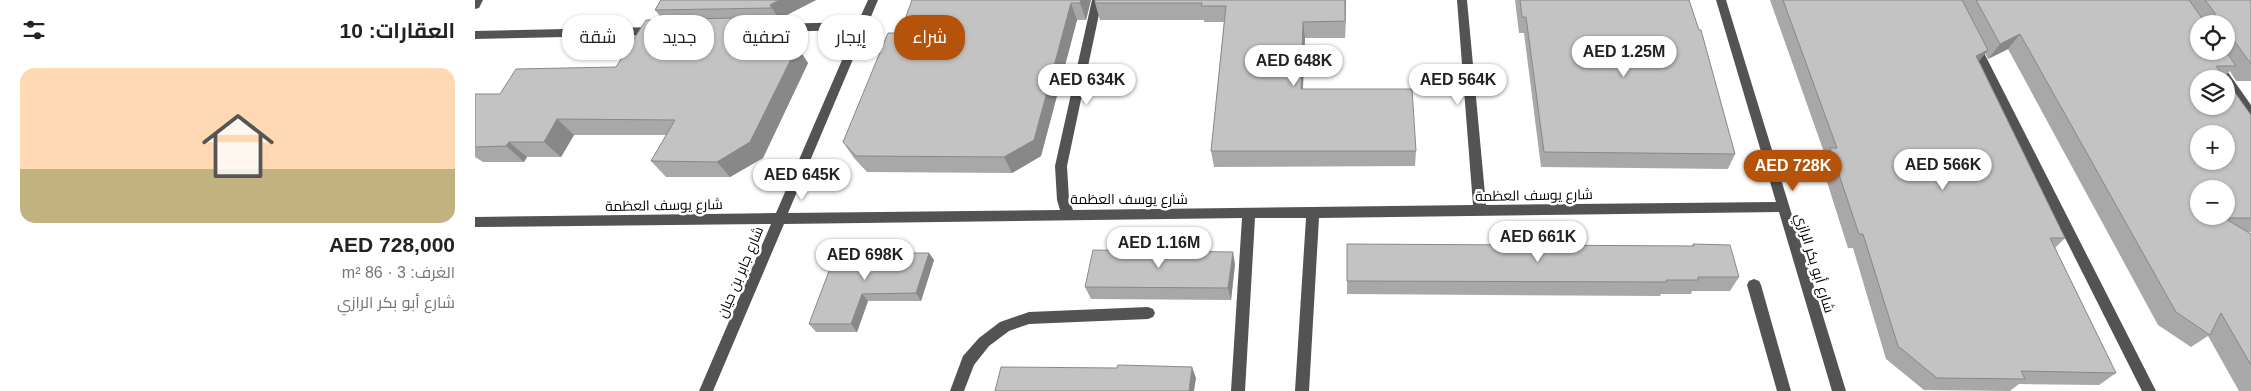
<!DOCTYPE html>
<html lang="ar">
<meta charset="utf-8">
<style>
:root{--surface:#fff;--page:#f6f6f6;--text:#222;--muted:#767676;--line:#e0e0e0;--accent:#b45309}
body{margin:0;font-family:Helvetica,Cairo,sans-serif;background:var(--page);color:var(--text);direction:rtl;height:100vh;display:flex;flex-direction:column;font-size:19px;white-space:nowrap}
*{box-sizing:border-box;margin:0}
p{font-size:16px;color:var(--muted)}
.icon{flex:none;width:28px;height:28px;fill:none;stroke:currentColor;stroke-width:2;stroke-linecap:round;stroke-linejoin:round}
.map{position:relative;flex:1;overflow:hidden;direction:ltr}
.side{display:flex;flex-direction:column;background:var(--surface);width:475px}
.side>*{flex:none}
.top-card{position:absolute;left:15px;top:15px;width:475px;height:45px;direction:rtl;display:flex;gap:10px}
.fabs{position:absolute;left:1715px;top:15px;display:grid;gap:10px}
.fabs a{display:grid;place-items:center;width:45px;height:45px;border-radius:50%;background:var(--surface);box-shadow:0 1px 4px #0004;font-size:25px}
.price{position:absolute;translate:-50% -42px;padding:0 11px;border-radius:18px;background:#fff;color:#222;font-size:16px;line-height:32px;filter:drop-shadow(0 1px 2px #0008)}
.price::after{content:'';position:absolute;left:50%;top:30px;width:15px;height:11px;margin-left:-8px;background:inherit;clip-path:polygon(0 0,100% 0,50% 100%)}
.price.current{background:var(--accent);color:#fff}
ul{padding:0;list-style:none}
li{display:grid;align-content:center;gap:10px;height:265px;padding:0 20px}
li+li{border-top:1px solid var(--line)}
li span{display:grid;place-items:center;height:155px;border-radius:15px;color:#555}
li>.icon{margin-inline-start:auto}
span .icon{width:90px;height:90px;fill:#fffc;stroke-width:1}
li b{font-size:21px}
h2{display:flex;justify-content:space-between;align-items:center;height:60px;padding:0 20px;font-size:21px}
.pill{padding:0 18px;border-radius:20px;background:var(--surface);box-shadow:0 1px 4px #0004;font-size:18px;line-height:45px}
.pill.current{background:var(--accent);color:#fff}
main{display:flex;flex:1;min-height:0}
.map>svg:first-child{display:block}
</style>
<main>
<div class="map">
<svg width="1776" height="391" viewBox="0 0 1776 391">
<rect width="100%" height="100%" fill="#fff"/>
<g fill="none" stroke-linecap="round" stroke-linejoin="round">
<!-- minor -->
<g fill="#535353" fill-rule="evenodd">
<polygon points="0,0 8,0 4,8 0,9"/>
<polygon points="393,0 403,0 313,213 585,210 582,200 580,166 617,0 627,0 592,166 594,200 598,210 998,205 982,0 992,0 1011,205 1301,202 1241,0 1251,0 1371,391 1357,391 1304,212 844,218 834,391 820,391 831,218 780,218 770,391 756,391 767,218 309,224 238,391 224,391 296,224 0,227 0,217 301,213 380,30 295,32 290,28 295,24 383,22"/>
<polygon points="180,27 185,31 180,35 0,39 0,31"/>
<polygon points="1499,41 1505,45 1681,391 1667,391 1493,45"/>
<polygon points="1727,51 1738,51 1776,105 1776,118 1772,117 1751,87 1751,79 1745,79"/>
<polygon points="1279,279 1284,281 1286,285 1316,391 1302,391 1272,285 1274,281"/>
<polygon points="673,307 678,309 680,313 678,317 673,319 554,324 534,331 514,346 499,365 489,391 475,391 488,356 504,338 525,322 554,312"/>
</g>
</g>
<!-- wall -->
<g fill="#a8a8a8" fill-rule="evenodd">
<polygon points="341,0 304,19 333,63 288,158 255,177 191,177 176,161 191,135 99,135 86,157 52,157 49,162 8,162 0,157 0,94 25,94 141,67 188,20 180,10"/>
<polygon points="616,0 611,20 602,20 566,156 537,173 392,172 379,158 368,142 425,33"/>
<polygon points="871,0 870,38 830,38 828,89 941,151 940,166 739,167 736,151 749,22 729,22 729,20 625,20 620,3"/>
<polygon points="1040,0 1214,0 1260,154 1253,169 1066,167 1049,33 1044,33"/>
<path d="M1295,0H1776V81H1761L1755,71L1749,77L1776,115V232H1772L1776,234V391H1764L1733,336L1716,347L1683,325L1533,49L1513,59L1510,53L1504,61L1590,238L1580,248L1641,373L1624,385L1544,384L1535,391L1449,390L1411,359L1378,248H1373L1346,163L1350,155ZM1724,24H1751V51Z"/>
<polygon points="1218,244 1264,277 1255,291 1217,291 1216,294 1186,294 1185,296 872,294 872,281 1217,246"/>
<polygon points="405,250 407,253 454,253 459,260 446,301 393,301 382,332 341,332 334,324"/>
<polygon points="760,264 756,300 616,299 610,287"/>
</g>
<!-- shaded-wall -->
<g fill="#888">
<polygon points="304,0 341,0 304,19 295,5"/>
<polygon points="606,0 616,0 611,20 605,3"/>
<polygon points="870,0 871,0 870,38"/>
<polygon points="596,3 602,20 566,156 537,173 529,157"/>
<polygon points="303,17 333,63 288,158 255,177 242,162"/>
<polygon points="828,22 830,38 827,106 826,89"/>
<polygon points="1545,34 1533,49 1513,59 1525,44"/>
<polygon points="1513,50 1501,65 1501,56"/>
<polygon points="82,119 99,135 86,157 69,142"/>
<polygon points="34,142 52,157 49,162 31,146"/>
<polygon points="758,252 760,264 756,300 753,288"/>
<polygon points="454,253 459,260 446,301 441,293"/>
<polygon points="387,294 393,301 382,332 376,324"/>
<polygon points="717,367 721,378 719,391 714,391"/>
</g>
<!-- building -->
<g fill="#c3c3c3" stroke="#888" fill-rule="evenodd">
<polygon points="186,0 304,0 295,5 297,8 180,10"/>
<polygon points="437,0 606,0 605,3 596,3 559,140 529,157 381,156 368,142 413,33 425,33"/>
<polygon points="620,0 870,0 870,21 828,22 826,89 937,89 941,151 736,151 751,6 726,6 727,3 620,3"/>
<polygon points="1045,0 1214,0 1224,30 1226,30 1260,154 1069,152 1051,17 1047,17"/>
<polygon points="1308,0 1487,0 1513,50 1501,56 1590,238 1575,238 1641,373 1546,371 1550,379 1462,378 1423,346 1388,234 1384,234 1355,148 1362,148"/>
<path d="M1501,0H1714L1731,24H1724V51H1751L1761,66H1741L1750,79H1724V106H1751V80L1776,115V218H1749L1776,234V365L1746,313L1735,335L1701,312L1545,34L1525,44ZM1724,134H1751V161H1724ZM1724,189H1751V216H1724Z"/>
<polygon points="1730,0 1776,0 1776,64 1755,35 1751,35 1751,24 1740,24 1740,13"/>
<polygon points="303,17 322,47 275,142 242,162 176,161 200,120 82,119 69,142 34,142 31,146 0,147 0,94 25,94 41,69 141,67 171,20"/>
<polygon points="872,244 1219,246 1218,244 1255,245 1264,277 1223,277 1223,280 1191,280 1192,282 872,281"/>
<polygon points="362,250 405,250 405,253 454,253 441,293 387,294 376,324 334,324"/>
<polygon points="618,250 758,252 753,288 610,287"/>
<polygon points="643,365 717,367 714,391 520,391 526,367 642,368"/>
</g>
<g text-anchor="middle" stroke-width="5" stroke-linejoin="round" paint-order="stroke">
<!-- street labels -->
<g font-size="14" fill="#000" stroke="#fff">
<text transform="translate(1059 195) rotate(-1)" y="5">شارع يوسف العظمة</text>
<text x="654" y="204">شارع يوسف العظمة</text>
<text transform="translate(189 205) rotate(-1)" y="5">شارع يوسف العظمة</text>
<text transform="translate(1340 263) rotate(73)" y="5">شارع أبو بكر الرازي</text>
<text transform="translate(265 272) rotate(-67)" y="5">شارع جابر بن حيان</text>
</g>
</g>
</svg>
<div class="fabs">
<a><svg class="icon" aria-label="locate" viewBox="0 0 24 24"><circle cx="12" cy="12" r="6"/><path d="M12 2v4M12 18v4M2 12h4M18 12h4"/></svg></a>
<a><svg class="icon" aria-label="layers" viewBox="0 0 24 24"><path d="M12 4l9 5-9 5-9-5zM3 14l9 5 9-5"/></svg></a>
<a>+</a>
<a>−</a>
</div>
<b class="price" style="left:1149px;top:78px">AED 1.25M</b>
<b class="price" style="left:819px;top:87px">AED 648K</b>
<b class="price" style="left:612px;top:106px">AED 634K</b>
<b class="price" style="left:983px;top:106px">AED 564K</b>
<b class="price" style="left:1468px;top:191px">AED 566K</b>
<b class="price current" style="left:1318px;top:192px">AED 728K</b>
<b class="price" style="left:327px;top:201px">AED 645K</b>
<b class="price" style="left:1063px;top:263px">AED 661K</b>
<b class="price" style="left:684px;top:269px">AED 1.16M</b>
<b class="price" style="left:390px;top:281px">AED 698K</b>
<div class="top-card">
<a class="pill current">شراء</a>
<a class="pill">إيجار</a>
<a class="pill">تصفية</a>
<a class="pill">جديد</a>
<a class="pill">شقة</a>
</div>
</div>
<section class="side">
<h2>العقارات: 10<svg class="icon" aria-label="filters" viewBox="0 0 24 24"><path d="M4 7h16M4 17h16"/><circle cx="9" cy="7" r="2"/><circle cx="15" cy="17" r="2"/></svg></h2>
<ul>
<li><span style="background:linear-gradient(#ffd9b3 65%,#c2b280 0)"><svg class="icon" aria-label="home" viewBox="0 0 24 24"><path d="M3 11l9-7 9 7M6 9v11h12V9"/></svg></span><div><b>AED 728,000</b><p>الغرف: 3 · 86 m²</p><p>شارع أبو بكر الرازي</p></div></li>
</ul>
</section>
</main>
